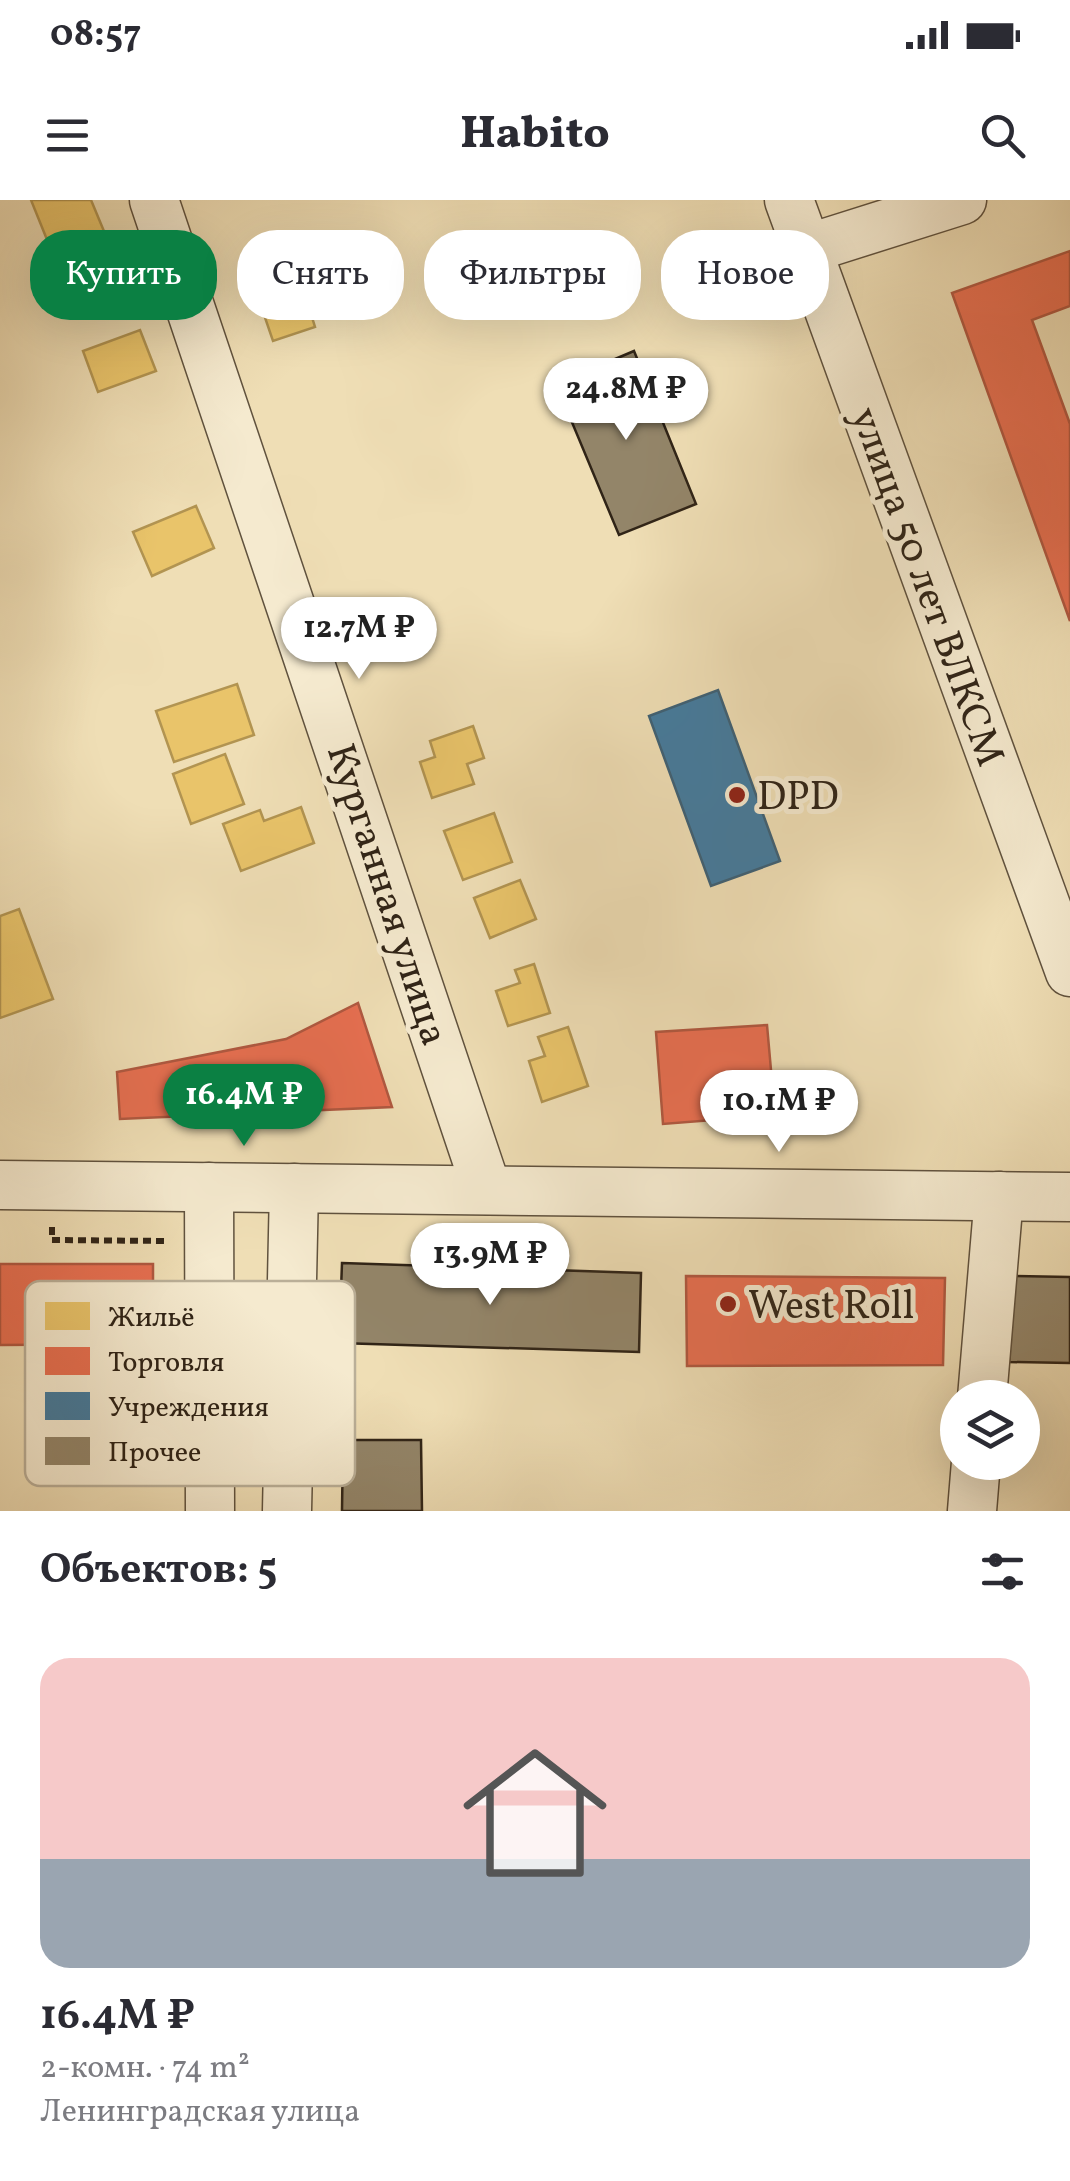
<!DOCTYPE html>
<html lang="ru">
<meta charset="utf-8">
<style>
:root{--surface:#fff;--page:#f7f7f7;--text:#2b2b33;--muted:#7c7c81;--accent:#0b8043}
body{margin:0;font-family:Vollkorn,serif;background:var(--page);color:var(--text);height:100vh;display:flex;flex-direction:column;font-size:38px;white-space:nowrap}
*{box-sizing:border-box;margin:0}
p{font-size:32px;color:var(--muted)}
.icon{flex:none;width:55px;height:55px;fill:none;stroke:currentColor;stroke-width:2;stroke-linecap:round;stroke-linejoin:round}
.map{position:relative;height:1311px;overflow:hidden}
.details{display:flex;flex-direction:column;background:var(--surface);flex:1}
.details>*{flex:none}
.hud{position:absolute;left:30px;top:30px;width:1010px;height:90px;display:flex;gap:20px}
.fabs{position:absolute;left:940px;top:1180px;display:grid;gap:20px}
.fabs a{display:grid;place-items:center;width:100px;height:100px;border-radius:50%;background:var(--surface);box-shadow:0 10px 40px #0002;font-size:50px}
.price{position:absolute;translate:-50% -85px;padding:0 22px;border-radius:35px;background:#fff;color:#222;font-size:32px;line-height:65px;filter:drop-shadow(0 2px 5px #0008)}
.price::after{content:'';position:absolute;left:50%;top:60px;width:30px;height:22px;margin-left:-15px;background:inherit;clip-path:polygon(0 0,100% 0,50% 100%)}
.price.current{background:var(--accent);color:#fff}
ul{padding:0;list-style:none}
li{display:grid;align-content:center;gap:20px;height:530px;padding:0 40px}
li span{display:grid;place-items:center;height:310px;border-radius:30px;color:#555}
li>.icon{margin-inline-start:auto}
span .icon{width:180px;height:180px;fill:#fffc;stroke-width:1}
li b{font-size:42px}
h2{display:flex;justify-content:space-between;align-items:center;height:120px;padding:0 40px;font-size:42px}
.pill{padding:0 35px;border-radius:40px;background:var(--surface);box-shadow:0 10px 40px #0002;font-size:35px;line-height:90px}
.pill.current{background:var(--accent);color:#fff}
.status{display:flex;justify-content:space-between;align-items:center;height:70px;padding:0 50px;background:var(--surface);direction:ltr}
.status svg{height:28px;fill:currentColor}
header{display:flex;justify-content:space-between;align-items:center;height:130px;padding:0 40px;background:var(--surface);font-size:45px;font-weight:800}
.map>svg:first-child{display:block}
</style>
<div class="status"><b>08:57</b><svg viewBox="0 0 49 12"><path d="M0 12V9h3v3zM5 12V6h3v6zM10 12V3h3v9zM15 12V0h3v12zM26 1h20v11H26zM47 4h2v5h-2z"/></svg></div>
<header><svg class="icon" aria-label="menu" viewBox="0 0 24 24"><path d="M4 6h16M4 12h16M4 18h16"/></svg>Habito<svg class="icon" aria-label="search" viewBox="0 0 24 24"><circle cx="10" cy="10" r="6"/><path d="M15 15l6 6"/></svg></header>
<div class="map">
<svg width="1070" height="1311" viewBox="0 0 1070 1311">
<rect width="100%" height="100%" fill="#efdeb5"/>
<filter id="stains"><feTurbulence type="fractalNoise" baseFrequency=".002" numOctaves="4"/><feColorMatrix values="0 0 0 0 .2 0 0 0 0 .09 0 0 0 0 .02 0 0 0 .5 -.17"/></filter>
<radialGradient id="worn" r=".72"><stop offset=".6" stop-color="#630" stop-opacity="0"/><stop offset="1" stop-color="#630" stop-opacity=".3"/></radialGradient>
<!-- homes -->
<g fill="#e9c46a" stroke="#b29451" stroke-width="2.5">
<polygon points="31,0 91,0 106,36 54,57"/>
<polygon points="302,85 315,127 273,141 259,100"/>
<polygon points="140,130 156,171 98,192 83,151"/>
<polygon points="196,306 214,348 152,376 133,332"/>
<polygon points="237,484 254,535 174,562 156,511"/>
<polygon points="473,526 484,558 467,564 474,584 432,598 420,562 435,557 430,541"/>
<polygon points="225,554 244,604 191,624 173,574"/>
<polygon points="301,607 314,643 241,671 223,624 260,610 264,621"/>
<polygon points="494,613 512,662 463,680 444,631"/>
<polygon points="520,680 536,719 490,738 474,698"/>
<polygon points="19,709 53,799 0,818 0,716"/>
<polygon points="534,764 550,813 508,826 496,791 520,783 515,770"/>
<polygon points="568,827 588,886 542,902 529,861 545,856 538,837"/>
</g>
<!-- shops -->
<g fill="#e76f51" stroke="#b05840" stroke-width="2.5">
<polygon points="1070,51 1070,106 1032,120 1070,224 1070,421 952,93"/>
<polygon points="358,803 392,907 120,919 117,872 286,839"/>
<polygon points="767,825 775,915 663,924 656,832"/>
<polygon points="0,1064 153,1064 153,1144 0,1145"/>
<polygon points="686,1076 945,1078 943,1165 687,1166"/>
</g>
<!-- public -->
<polygon fill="#457b9d" stroke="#3f6175" stroke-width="2.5" points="718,490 780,661 711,686 649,516"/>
<!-- building -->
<g fill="#938569" stroke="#302417" stroke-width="2.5">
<polygon points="634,151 696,304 619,335 556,184"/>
<polygon points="342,1063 641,1073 639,1152 339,1143"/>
<polygon points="1010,1076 1070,1077 1070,1163 1009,1162"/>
<polygon points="343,1240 421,1240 422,1311 342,1311"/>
</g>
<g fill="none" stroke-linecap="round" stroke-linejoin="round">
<!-- minor casing -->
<g stroke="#60523e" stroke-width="51">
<g id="minor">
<polyline points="154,0 487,990"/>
<polyline points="789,0 1070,772"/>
<polyline points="807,49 962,0"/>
<polyline points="0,985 1070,997"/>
<polyline points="209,987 210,1311"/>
<polyline points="982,1198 999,996"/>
<polyline points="287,1311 294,988"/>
<polyline points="972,1311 976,1262"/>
</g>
</g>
<!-- path -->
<polyline stroke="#302417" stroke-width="6" stroke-dasharray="8 5" stroke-linecap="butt" points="52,1027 52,1040 166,1041"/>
<!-- minor -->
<use href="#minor" stroke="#f5eacf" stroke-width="48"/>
</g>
<!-- markers -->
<g fill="#8f2418" stroke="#f5eacf" stroke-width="4">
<circle cx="737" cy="595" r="10"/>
<circle cx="728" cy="1104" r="10"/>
</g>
<g text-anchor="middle" stroke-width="10" stroke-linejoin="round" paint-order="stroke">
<!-- street labels -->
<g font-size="40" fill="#302417" stroke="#f5eacf">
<text transform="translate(929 386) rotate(70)" y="14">улица 50 лет ВЛКСМ</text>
<text transform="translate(389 694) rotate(72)" y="14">Курганная улица</text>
</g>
<!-- poi labels -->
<g font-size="40" fill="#302417" stroke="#f5eacf" text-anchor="start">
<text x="757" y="609">DPD</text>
<text x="748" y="1118">West Roll</text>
</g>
</g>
<!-- legend -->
<rect x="25" y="1081" width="330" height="205" rx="15" fill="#f5eacf" stroke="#baaf98" stroke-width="2.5"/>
<rect x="45" y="1102" width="45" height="28" fill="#e9c46a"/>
<rect x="45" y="1147" width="45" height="28" fill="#e76f51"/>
<rect x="45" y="1192" width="45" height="28" fill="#457b9d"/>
<rect x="45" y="1237" width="45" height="28" fill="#938569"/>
<g font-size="28" fill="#302417">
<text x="108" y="1126">Жильё</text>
<text x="108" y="1171">Торговля</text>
<text x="108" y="1216">Учреждения</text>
<text x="108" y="1261">Прочее</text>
</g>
<rect width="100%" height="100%" filter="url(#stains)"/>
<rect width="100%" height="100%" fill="url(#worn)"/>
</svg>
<div class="fabs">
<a><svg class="icon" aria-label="layers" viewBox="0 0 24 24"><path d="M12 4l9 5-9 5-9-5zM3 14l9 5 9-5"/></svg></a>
</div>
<b class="price" style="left:626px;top:243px">24.8M ₽</b>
<b class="price" style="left:359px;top:482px">12.7M ₽</b>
<b class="price current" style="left:244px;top:949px">16.4M ₽</b>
<b class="price" style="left:779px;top:955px">10.1M ₽</b>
<b class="price" style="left:490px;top:1108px">13.9M ₽</b>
<div class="hud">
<a class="pill current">Купить</a>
<a class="pill">Снять</a>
<a class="pill">Фильтры</a>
<a class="pill">Новое</a>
</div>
</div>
<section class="details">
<h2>Объектов: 5<svg class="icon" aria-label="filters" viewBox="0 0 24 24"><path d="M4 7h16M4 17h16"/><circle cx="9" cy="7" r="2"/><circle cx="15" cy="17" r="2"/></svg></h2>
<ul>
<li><span style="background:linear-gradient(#f6c9c9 65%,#9aa5b1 0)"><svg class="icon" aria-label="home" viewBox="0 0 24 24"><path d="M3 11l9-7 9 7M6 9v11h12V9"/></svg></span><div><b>16.4M ₽</b><p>2-комн. · 74 m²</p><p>Ленинградская улица</p></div></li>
</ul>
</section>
